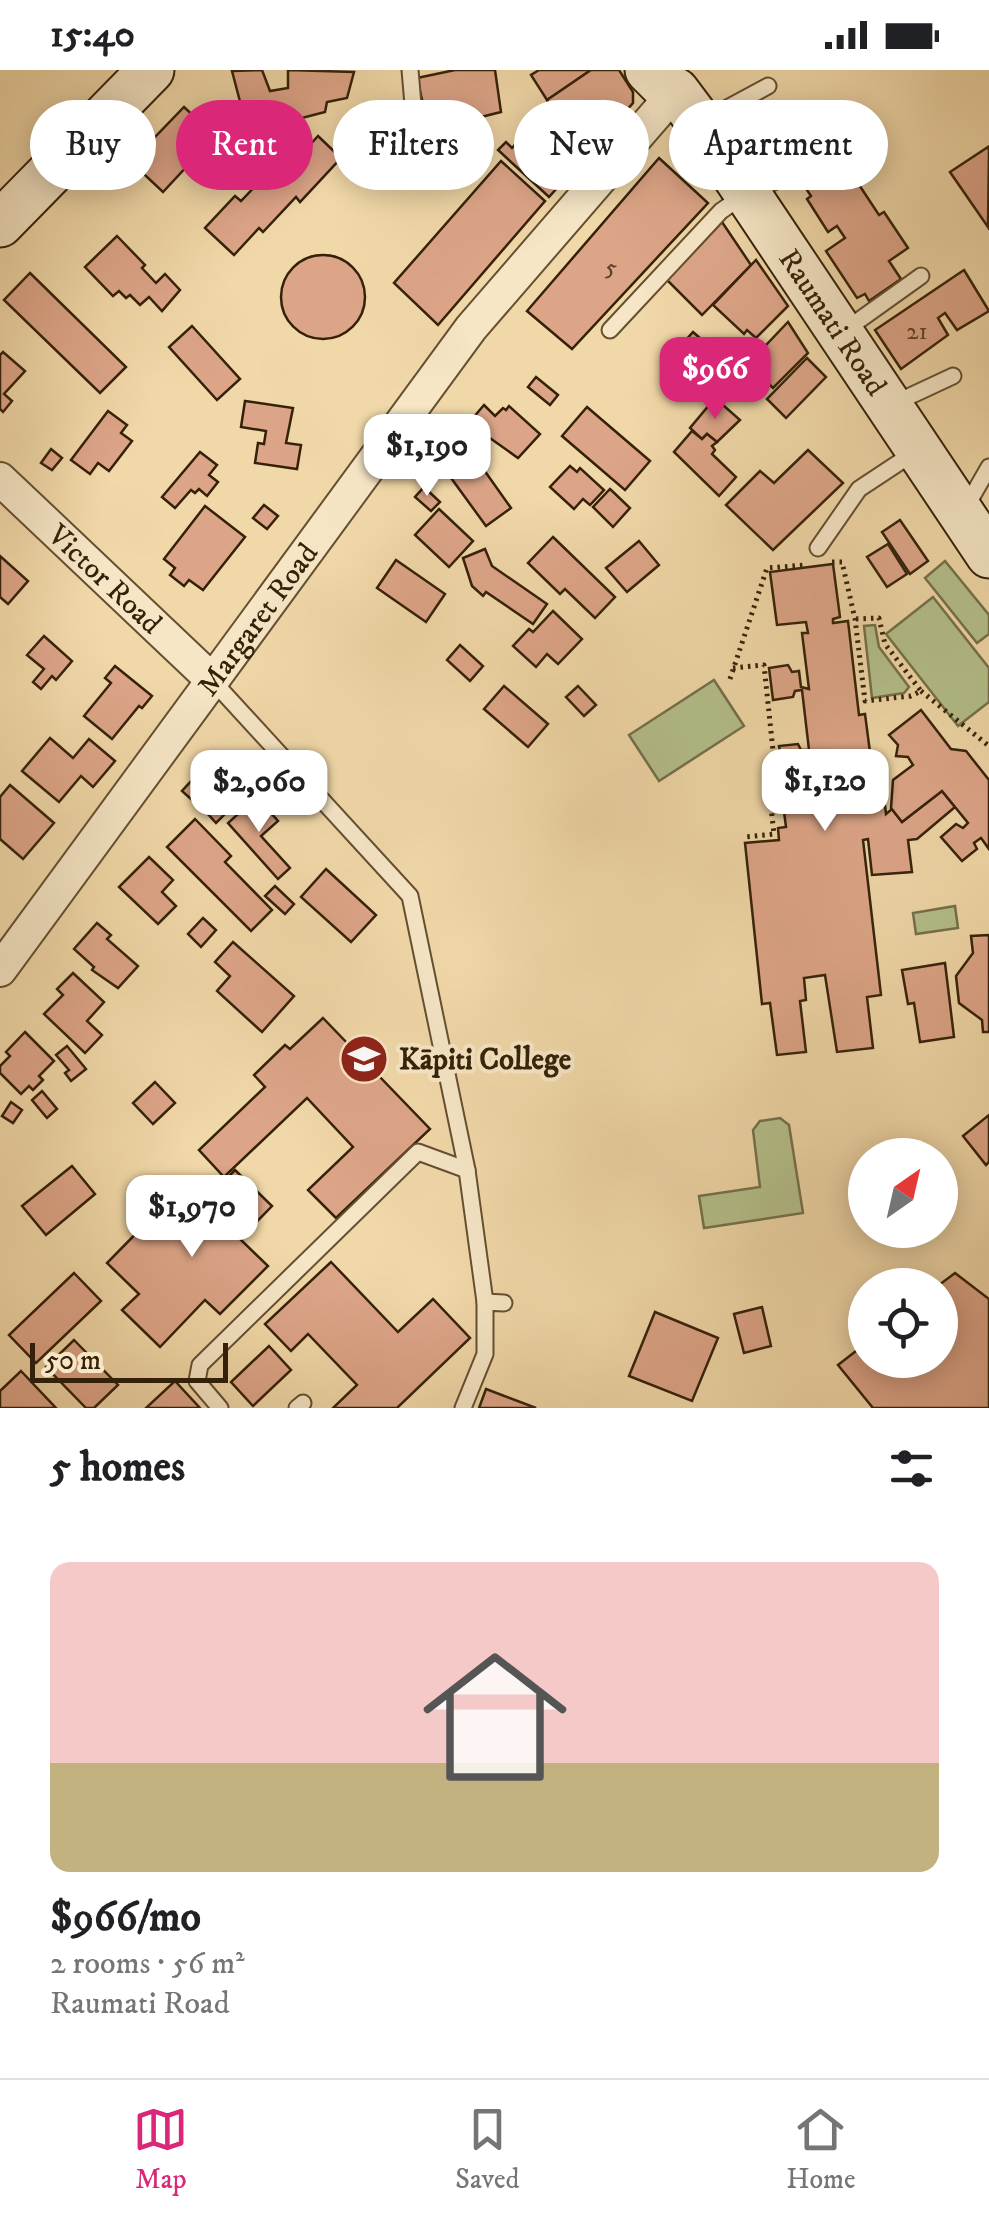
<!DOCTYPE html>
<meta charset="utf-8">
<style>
:root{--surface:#fff;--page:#f2f2f2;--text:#202124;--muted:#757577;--line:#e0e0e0;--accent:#db2777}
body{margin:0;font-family:"IM FELL DW Pica",serif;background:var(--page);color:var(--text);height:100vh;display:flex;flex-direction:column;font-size:38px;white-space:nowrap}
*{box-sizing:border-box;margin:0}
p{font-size:32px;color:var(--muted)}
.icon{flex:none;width:55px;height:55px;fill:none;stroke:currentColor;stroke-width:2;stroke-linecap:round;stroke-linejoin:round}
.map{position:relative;height:1338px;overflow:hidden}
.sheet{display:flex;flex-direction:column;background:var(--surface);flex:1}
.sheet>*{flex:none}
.hud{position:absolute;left:30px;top:30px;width:930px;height:90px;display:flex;gap:20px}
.needle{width:65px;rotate:34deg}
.tools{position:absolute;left:848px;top:1068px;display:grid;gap:20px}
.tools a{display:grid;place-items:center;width:110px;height:110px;border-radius:50%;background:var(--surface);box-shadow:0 5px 25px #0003;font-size:50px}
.scale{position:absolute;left:30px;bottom:25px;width:198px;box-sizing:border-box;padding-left:10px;border:5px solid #352109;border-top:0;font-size:28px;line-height:35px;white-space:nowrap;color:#352109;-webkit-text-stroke:8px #f6e6c6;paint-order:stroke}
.price{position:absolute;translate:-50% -85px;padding:0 22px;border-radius:20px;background:#fff;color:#222;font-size:32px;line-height:65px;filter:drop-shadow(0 2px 5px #0008)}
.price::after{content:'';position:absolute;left:50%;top:60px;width:30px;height:22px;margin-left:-15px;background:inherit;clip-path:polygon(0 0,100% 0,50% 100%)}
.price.selected{background:var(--accent);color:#fff}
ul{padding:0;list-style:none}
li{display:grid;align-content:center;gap:20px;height:530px;padding:0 50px}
li span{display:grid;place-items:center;height:310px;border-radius:20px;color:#555}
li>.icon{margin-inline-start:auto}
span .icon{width:180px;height:180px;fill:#fffc;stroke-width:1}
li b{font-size:42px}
h2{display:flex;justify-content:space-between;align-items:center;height:120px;padding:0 50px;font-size:42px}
.chip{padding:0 35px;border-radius:45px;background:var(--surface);box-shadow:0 5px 25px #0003;font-size:35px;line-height:90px}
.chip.selected{background:var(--accent);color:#fff}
.status{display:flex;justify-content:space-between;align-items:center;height:70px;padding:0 50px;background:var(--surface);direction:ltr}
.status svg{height:28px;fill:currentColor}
.tabs{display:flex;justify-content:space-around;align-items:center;height:140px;border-top:2px solid var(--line);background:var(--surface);font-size:28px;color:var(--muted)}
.tabs a{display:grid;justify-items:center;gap:5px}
.tabs .selected{color:var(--accent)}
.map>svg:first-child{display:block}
</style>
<div class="status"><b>15:40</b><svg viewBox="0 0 49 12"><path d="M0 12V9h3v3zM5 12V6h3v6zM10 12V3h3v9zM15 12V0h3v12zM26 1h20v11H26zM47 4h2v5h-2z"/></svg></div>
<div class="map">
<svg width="989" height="1338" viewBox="0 0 989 1338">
<rect width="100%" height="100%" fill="#f1d8a8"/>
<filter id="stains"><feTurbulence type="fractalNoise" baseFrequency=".002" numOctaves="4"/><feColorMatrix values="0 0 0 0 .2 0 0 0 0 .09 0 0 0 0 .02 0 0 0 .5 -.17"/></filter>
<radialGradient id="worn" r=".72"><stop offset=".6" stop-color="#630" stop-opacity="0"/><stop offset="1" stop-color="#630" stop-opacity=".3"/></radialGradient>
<!-- green -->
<g fill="#b4c08b" stroke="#74704a" stroke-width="2.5">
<polygon points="945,491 989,545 989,564 977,573 925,508"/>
<polygon points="933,527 989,598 989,632 958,656 886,564"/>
<polygon points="875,555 879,577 909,617 904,623 872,628 864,556"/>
<polygon points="714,610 744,656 659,711 629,665"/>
<polygon points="955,836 958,858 916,864 913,843"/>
<polygon points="780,1048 789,1055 803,1143 704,1158 699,1126 760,1117 753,1060 760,1051"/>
</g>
<!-- building -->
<g fill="#dda588" stroke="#352109" stroke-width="2.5">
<polygon points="262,0 270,21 288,18 288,0 354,2 347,28 327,32 325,42 248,62 232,1"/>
<polygon points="455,0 495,0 501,42 429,60 417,8"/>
<polygon points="539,0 591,0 547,30 531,5"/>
<polygon points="591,0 619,0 633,22 633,33 549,127 498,80 506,72 512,78 550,35 547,30"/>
<polygon points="184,37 215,66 163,122 131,92"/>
<polygon points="318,66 341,88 300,132 296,127 263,162 259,158 234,185 205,158 235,126 241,131 280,90 284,94 304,73 308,77"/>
<polygon points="988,77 989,80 988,157 950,102"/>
<polygon points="659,88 708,133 572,279 527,241"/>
<polygon points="842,89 879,145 884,142 908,178 889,191 901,209 869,231 865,224 857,228 826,181 845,168 837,156 828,162 807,129 811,126 803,114"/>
<polygon points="501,91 545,131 438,255 394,213"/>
<polygon points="722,152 751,195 702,245 667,210"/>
<polygon points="117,166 145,195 142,198 156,213 165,204 180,220 162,241 149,227 140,235 130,225 126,228 119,221 113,226 85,197"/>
<circle cx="323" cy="227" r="42"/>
<polygon points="756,190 788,236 756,268 747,260 744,264 713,235"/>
<polygon points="964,200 989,241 957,260 945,243 938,248 948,265 901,299 875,260"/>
<polygon points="30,203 126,297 100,323 4,230"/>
<polygon points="788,252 808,283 773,318 748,294"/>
<polygon points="192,256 240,309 217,330 169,277"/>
<polygon points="693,262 725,290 695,326 662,297"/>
<polygon points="3,282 25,301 4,324 12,331 3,342 0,339 0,285"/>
<polygon points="807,288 826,307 786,348 767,329"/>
<polygon points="536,307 558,325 550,335 528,317"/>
<polygon points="715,328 740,350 717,372 707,364 702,369 690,358"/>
<polygon points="245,331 293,338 286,373 301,375 297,399 255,393 258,373 264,374 266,361 241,357"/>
<polygon points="484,335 495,346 503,338 506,340 509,336 540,364 518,388 487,366 489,363 473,348"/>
<polygon points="587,337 650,391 625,420 562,366"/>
<polygon points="108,341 127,355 121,363 132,371 109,401 98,393 90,404 71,390"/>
<polygon points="692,361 702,369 707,364 717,372 712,376 715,380 712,384 736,407 719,426 674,382"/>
<polygon points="51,379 62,388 52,400 41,393"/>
<polygon points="808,380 843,413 773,480 726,435 760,401 774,413"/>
<polygon points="200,382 217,395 209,405 218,412 207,426 199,419 195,423 191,420 175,438 162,427"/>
<polygon points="472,383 511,438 486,456 446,401"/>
<polygon points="570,396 577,402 580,398 604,420 590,435 583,429 574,439 550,417"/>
<polygon points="424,417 440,432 431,441 415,427"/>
<polygon points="610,419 630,438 613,457 593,437"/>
<polygon points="264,435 278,446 267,459 253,448"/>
<polygon points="205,436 245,467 203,520 189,510 184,516 170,505 175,498 164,489"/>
<polygon points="439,439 473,471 449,497 415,465"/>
<polygon points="900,450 928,491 910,504 882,462"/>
<polygon points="553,467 615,527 595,548 565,519 560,524 528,493"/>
<polygon points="639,471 659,495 627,522 606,498"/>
<polygon points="888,474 907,504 887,517 867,487"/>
<polygon points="485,479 492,496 547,534 533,554 486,522 483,526 472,516 463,488"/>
<polygon points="0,486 28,511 8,534 0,527"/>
<polygon points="396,490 445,524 426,552 377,518"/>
<polygon points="833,494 840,547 833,549 833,553 848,551 859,645 865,644 873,705 881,704 886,744 892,739 902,752 942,721 955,737 917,769 908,770 912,802 872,805 868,769 863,770 881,925 867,927 873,978 837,982 825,905 804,908 806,930 800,931 806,982 777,985 770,933 762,934 745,773 779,770 778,758 786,757 781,718 784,714 812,713 811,699 804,699 802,707 784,710 779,676 798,674 801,680 809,680 802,620 795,621 793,627 773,630 769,598 788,595 792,602 799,601 801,617 809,619 802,563 808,563 806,552 777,555 770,502"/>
<polygon points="553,541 582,569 558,594 547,584 536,597 513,576 529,559 533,562"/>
<polygon points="44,566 72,591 56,610 52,606 41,619 33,612 44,599 27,585"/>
<polygon points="460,575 483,596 470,611 447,590"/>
<polygon points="115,596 152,626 142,638 139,636 112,669 84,646 111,613 105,608"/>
<polygon points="504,616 548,654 528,677 484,639"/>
<polygon points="578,616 596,635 584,646 566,627"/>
<polygon points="921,640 951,679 966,681 989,710 989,779 981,768 974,773 977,779 962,791 941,767 956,754 963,758 968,753 942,721 902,752 891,738 893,710 913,695 908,687 896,686 898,675 889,665"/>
<polygon points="50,668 73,688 89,669 115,691 93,717 81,706 59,732 22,701"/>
<polygon points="194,708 214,726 202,739 182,721"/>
<polygon points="10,715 54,753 23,789 0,769 0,727"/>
<polygon points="257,727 278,751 261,766 290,798 278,809 228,753"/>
<polygon points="220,733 227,742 216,753 208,744"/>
<polygon points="195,749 231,786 225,792 272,840 251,861 167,777"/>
<polygon points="149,787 173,810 162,822 176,836 158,854 119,817"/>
<polygon points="326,799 376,845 351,872 301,827"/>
<polygon points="275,816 294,834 285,844 265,826"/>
<polygon points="203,848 216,860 201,877 188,864"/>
<polygon points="97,853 111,865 107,869 138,896 118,918 92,900 94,897 74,879"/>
<polygon points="989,865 989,962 983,962 982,950 959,933 956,906 973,883 971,866"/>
<polygon points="233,872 294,926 262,962 217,921 230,906 215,892"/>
<polygon points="945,893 954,967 920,972 914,933 908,934 902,900"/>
<polygon points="73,903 104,932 87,951 102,965 85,983 44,944 63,925 57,919"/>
<polygon points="323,948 430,1059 336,1148 308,1120 353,1077 307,1028 224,1107 199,1080 265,1017 254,1005 285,975 290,979"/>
<polygon points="25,962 54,991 39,1006 43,1010 33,1020 29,1016 21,1024 0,1003 0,996 10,986 6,982"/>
<polygon points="67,976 86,999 71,1011 65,1003 69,1000 56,985"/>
<polygon points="155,1012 175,1033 153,1054 133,1033"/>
<polygon points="42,1021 57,1039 47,1048 32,1030"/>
<polygon points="11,1032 22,1040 13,1053 2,1046"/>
<polygon points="989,1045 989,1092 986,1095 963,1066"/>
<polygon points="72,1096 95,1124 46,1165 22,1136"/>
<polygon points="235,1100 272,1136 240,1169 268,1196 220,1244 205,1230 160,1277 122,1240 139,1224 107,1193 160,1139 179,1157"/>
<polygon points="331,1192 398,1262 433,1229 470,1268 397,1338 333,1338 357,1315 308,1264 291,1281 265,1254"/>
<polygon points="74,1203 101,1231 36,1293 9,1265"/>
<polygon points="955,1203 989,1229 989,1338 873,1338 838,1295 865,1274 865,1290 940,1290 939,1215"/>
<polygon points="762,1237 771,1276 744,1283 734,1244"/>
<polygon points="655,1242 718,1268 692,1331 629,1306"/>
<polygon points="74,1270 118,1315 94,1338 86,1338 46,1297"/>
<polygon points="269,1276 291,1300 253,1336 231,1312"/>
<polygon points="21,1301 56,1338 0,1338 0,1321"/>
<polygon points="175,1311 200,1338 146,1338"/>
<polygon points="486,1319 536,1338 479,1338"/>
</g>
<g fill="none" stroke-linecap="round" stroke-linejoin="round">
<!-- service casing -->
<g stroke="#644f31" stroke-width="19">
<g id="service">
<polyline points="410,0 414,46 427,74"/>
<polyline points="703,51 768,16"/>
<polyline points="90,68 120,101"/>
<polyline points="610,260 721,141 747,123 822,92"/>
<polyline points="844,261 921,206"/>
<polyline points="893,334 953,306"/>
<polyline points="966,437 989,397"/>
<polyline points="818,478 859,419 915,382"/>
<polyline points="211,609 410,826 467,1100 485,1232"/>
<polyline points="220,1338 197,1311 200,1295 418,1082 467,1100"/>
<polyline points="297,1338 303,1333"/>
<polyline points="463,1338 485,1284 485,1232 504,1233"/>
</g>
</g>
<!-- minor casing -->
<g stroke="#644f31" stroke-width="36">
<g id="minor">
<path id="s1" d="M0,409L211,609"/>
<path id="s2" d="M0,900L471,258L676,21"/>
</g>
</g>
<!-- secondary casing -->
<g stroke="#352109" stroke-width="49">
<g id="secondary">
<path id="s3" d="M648,0L663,15L676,21L700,53L989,485"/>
<polyline points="0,154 151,0"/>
</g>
</g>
<!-- path -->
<g stroke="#352109" stroke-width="5" stroke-dasharray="2.5 5" stroke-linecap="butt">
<polyline points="832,492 842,492 855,549 865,631 911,626 921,621 885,574 879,548 855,549"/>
<polyline points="733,598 764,595 776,709 768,710 774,764 744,767"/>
<polyline points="730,609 767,498 806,495"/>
<polyline points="921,621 989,676"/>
</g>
<!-- service -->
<use href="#service" stroke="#f6e6c6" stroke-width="15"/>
<!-- minor -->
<use href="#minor" stroke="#f6e6c6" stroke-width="32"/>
<!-- secondary -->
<use href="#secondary" stroke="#f6e6c6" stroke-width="45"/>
</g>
<!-- icons -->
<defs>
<g id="school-disc" transform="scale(2.5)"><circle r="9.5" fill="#8f2418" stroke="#f6e6c6"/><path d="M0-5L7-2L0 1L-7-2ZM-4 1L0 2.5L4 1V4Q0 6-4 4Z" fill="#fff"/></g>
</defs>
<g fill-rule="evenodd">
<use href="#school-disc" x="364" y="989"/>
</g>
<g text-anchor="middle" stroke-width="8" stroke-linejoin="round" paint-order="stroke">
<!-- number labels -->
<g font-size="25" fill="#5f4229">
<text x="611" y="205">5</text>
<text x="917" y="269">21</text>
</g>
<!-- street labels -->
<g font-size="30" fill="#352109" stroke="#f6e6c6">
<text dy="10" stroke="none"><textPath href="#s3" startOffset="315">Raumati Road</textPath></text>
<text dy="10" stroke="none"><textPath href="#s1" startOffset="145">Victor Road</textPath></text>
<text dy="10" stroke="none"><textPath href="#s2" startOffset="435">Margaret Road</textPath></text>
</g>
<!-- poi labels -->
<g font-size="30" font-weight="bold" fill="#352109" stroke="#f6e6c6" text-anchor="start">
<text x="399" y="999">Kāpiti College</text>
</g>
</g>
<rect width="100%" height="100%" filter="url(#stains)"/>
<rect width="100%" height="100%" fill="url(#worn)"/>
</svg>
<div class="tools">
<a><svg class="needle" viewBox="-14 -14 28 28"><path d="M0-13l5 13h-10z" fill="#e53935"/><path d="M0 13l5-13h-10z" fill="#757577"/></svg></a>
<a><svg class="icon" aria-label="locate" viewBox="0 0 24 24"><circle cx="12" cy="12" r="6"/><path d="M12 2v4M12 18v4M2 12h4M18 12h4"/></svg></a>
</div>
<div class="scale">50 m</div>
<b class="price selected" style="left:715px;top:352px">$966</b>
<b class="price" style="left:427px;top:429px">$1,190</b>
<b class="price" style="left:825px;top:764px">$1,120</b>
<b class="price" style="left:259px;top:765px">$2,060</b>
<b class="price" style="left:192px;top:1190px">$1,970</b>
<div class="hud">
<a class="chip">Buy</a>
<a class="chip selected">Rent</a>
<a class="chip">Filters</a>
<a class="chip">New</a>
<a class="chip">Apartment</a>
</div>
</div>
<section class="sheet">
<h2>5 homes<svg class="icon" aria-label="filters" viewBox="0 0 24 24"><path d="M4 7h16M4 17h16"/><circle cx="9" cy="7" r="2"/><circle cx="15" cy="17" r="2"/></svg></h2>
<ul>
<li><span style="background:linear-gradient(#f6c9c9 65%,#c2b280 0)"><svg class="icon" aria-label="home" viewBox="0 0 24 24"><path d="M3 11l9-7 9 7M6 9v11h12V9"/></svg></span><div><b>$966/mo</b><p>2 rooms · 56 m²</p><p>Raumati Road</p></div></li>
</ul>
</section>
<nav class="tabs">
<a class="selected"><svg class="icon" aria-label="map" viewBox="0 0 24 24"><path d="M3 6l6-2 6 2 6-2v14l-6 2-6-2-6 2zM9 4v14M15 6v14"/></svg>Map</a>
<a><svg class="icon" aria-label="saved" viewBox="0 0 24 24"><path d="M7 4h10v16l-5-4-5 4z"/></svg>Saved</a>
<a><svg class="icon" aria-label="home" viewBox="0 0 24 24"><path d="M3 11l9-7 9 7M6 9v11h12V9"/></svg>Home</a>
</nav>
